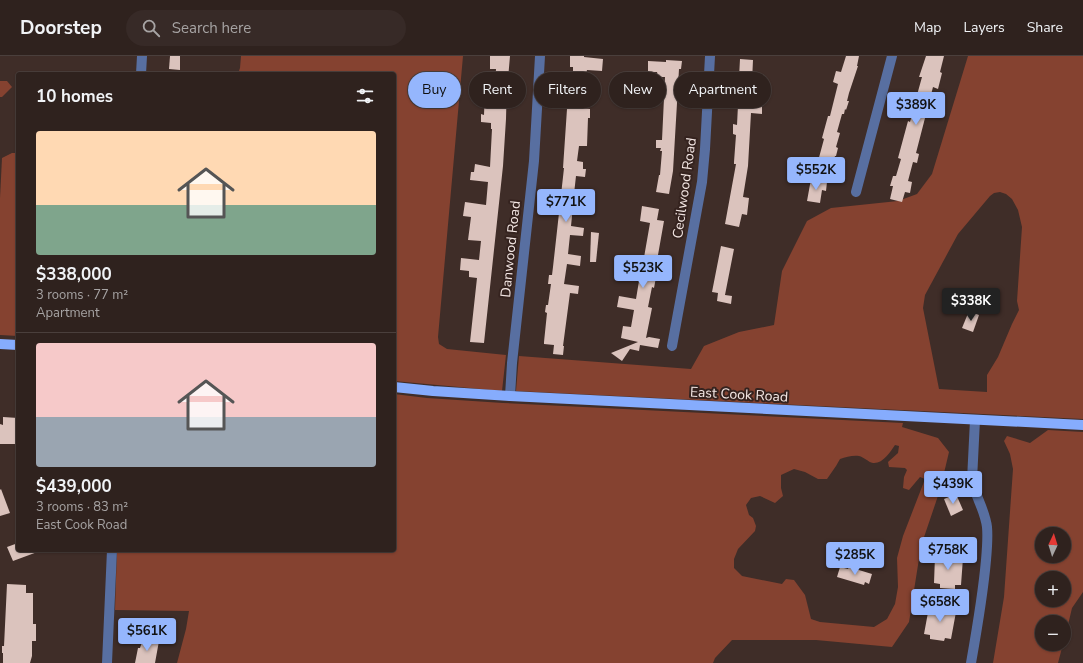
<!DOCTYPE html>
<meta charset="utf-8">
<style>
:root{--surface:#2f221e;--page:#372a27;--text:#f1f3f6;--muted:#a7a4a4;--line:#4a3f3c;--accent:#95b6fd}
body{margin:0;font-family:"Nunito Sans",sans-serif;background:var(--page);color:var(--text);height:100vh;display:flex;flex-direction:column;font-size:15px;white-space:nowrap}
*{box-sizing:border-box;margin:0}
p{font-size:13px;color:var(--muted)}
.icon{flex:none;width:22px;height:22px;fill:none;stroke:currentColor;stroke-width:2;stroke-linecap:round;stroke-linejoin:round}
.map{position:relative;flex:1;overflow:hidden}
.details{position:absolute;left:16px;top:16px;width:380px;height:480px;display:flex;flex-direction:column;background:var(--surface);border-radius:4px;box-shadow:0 1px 3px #0004,0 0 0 1px var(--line)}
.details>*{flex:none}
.top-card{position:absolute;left:408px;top:16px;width:380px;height:36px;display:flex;gap:8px}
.needle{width:26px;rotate:4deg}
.buttons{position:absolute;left:1035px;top:471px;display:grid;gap:8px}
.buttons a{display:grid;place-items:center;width:36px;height:36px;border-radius:50%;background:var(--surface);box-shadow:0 1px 3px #0004,0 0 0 1px var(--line);font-size:20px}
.price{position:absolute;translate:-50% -34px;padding:0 9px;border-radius:4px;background:var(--accent);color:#111;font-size:13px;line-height:26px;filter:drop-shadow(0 1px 2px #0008)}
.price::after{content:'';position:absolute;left:50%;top:24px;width:12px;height:9px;margin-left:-6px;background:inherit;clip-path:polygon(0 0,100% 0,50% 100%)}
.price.active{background:#222;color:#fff}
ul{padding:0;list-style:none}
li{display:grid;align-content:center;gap:8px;height:212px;padding:0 20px}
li+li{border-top:1px solid var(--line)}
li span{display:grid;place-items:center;height:124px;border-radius:4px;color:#555}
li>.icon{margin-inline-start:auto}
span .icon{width:72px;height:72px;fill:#fffc;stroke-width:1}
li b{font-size:17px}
h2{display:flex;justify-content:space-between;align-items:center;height:48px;padding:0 20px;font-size:17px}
.chip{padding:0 14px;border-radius:18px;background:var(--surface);box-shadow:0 1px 3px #0004,0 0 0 1px var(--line);font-size:14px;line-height:36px}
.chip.active{background:var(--accent);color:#111}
header{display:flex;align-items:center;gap:24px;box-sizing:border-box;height:56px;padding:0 20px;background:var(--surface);border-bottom:1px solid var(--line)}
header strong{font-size:19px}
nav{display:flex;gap:22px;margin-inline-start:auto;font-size:14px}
.search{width:280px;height:36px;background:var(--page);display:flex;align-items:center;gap:10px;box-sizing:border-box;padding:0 14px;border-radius:22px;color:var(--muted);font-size:15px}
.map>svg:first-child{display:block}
</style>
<header>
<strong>Doorstep</strong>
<div class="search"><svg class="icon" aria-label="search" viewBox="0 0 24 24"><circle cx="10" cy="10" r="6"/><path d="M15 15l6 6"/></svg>Search here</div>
<nav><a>Map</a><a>Layers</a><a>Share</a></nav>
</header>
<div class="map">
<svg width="1083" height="607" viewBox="0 0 1083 607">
<rect width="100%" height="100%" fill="#3f2d28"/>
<!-- green -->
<g fill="#854230" fill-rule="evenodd">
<polygon points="241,0 463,0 438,281 439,288 447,293 506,299 502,335 394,325 394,18 238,18 240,12"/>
<path d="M968,0H1083V363L516,335L519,300L691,313L704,290L739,276L774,269L782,215L807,165L831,152L898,145L917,138L932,118ZM1000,136L1006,138L1012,143L1018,154L1022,171L1017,245L1019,254L1012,268L998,301L987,319V336L939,333L923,252L925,239L958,178L990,140L994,137Z"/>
<polygon points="0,25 7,25 12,31 2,41 0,41"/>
<polygon points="12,97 18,97 18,280 0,279 0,142 2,102"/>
<path d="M394,338L427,342L503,347L903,367L902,371L938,382L949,396L940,434L921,490L909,566L892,591L816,584H732L715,602L713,607H177L186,573L189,555L115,554L117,494H394ZM895,389L899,390L898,397L888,406L889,411L905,412L907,414L904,421L903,432L909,434L920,421L925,423L920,436L903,480L897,502L898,531L895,548L887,563L874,571L820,566L811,563L805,539L794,524L786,523L782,528L742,520L734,512V503L738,493L755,475L756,470L753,462L749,459L746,449L751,442L760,440L775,447L783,440L781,432V419L794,413L805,416L818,423H827L836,410L840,403C846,401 853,399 859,400C864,401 868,406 873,407C883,408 890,396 895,389Z"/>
<path d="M1048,374L1083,376V536L1072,552L1064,586V566H1042V588H1063L1058,607H993L1004,541L1013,413L1010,398L1004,385L1007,380L1030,387ZM1042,478H1064V500H1042ZM1042,522H1064V544H1042Z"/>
</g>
<!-- building -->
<g fill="#dbc3bd">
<polygon points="170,0 180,0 180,14 169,13"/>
<polygon points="490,0 510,0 508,23 507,23 506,63 503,110 484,287 470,286 477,222 469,221 469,215 460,214 461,202 479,204 481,185 468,184 471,161 463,160 465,146 486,149 488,126 470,124 471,116 474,116 475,108 490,111 492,73 491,73 491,67 481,66 481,58 484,59 485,31 495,31 496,13 490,13"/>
<polygon points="570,0 584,0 584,1 603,3 602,15 587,14 586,18 573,17 573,11 570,11"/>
<polygon points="846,0 859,0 857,10 858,10 849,37 847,45 849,45 846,54 845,53 844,58 842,58 837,76 840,77 836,91 838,92 836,100 835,100 832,109 831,108 829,112 817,109 824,83 822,82 828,60 830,60 838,28 833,26 836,15 841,16"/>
<polygon points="926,0 944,0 940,16 942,17 938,33 933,31 916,97 919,98 917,107 913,106 908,125 912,126 910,137 905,136 902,146 890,143 893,130 890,130 893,120 896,120 901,103 898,102 908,65 910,66 915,49 912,48 915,38 917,39 922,21 919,21"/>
<polygon points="740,3 753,4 751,47 752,49 762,50 762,58 751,57 748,110 743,141 749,142 747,159 742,158 739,171 725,168 736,108 734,108 734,106 736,79 733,78 733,68 737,69 738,49 733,49 734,40 738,41"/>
<polygon points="666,4 682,5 681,13 679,13 673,115 669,138 656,136 659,119 660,119 662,95 660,95 661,92 656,92 656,84 662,84 665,21 658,21 657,16 648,16 648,5 666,6"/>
<polygon points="566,34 580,34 579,52 590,53 590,62 588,62 587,90 579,90 577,105 583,106 583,113 586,113 585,121 576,120 574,138 576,138 575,150 573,150 571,170 584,172 583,180 570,179 568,198 581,200 580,210 567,208 564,228 579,230 578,238 570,237 563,290 564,290 563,299 553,298 554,289 544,288 544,286 547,257 545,256 546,249 548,249 551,228 548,228 549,219 552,219 553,211 564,112 563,112 567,53 564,53"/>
<polygon points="811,123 827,126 826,135 822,134 820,147 807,145"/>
<polygon points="642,150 659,153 657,164 664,165 655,216 657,216 654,232 652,231 648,251 652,252 646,282 649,281 660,283 658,292 640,289 639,295 630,293 622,305 611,297 638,286 621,282 623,270 631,271 634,254 617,251 619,240 636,243 639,225 632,223 634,212 642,213 650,167 640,165"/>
<polygon points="591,176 599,177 596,206 590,206"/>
<polygon points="721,190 734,193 725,239 732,240 731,248 717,245 718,237 712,236"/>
<polygon points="969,255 979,259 973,276 962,272"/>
<polygon points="3,361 18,362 18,388 0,388 0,368 3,369"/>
<polygon points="1,433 10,457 0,460 0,434"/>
<polygon points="956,438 963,454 951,460 944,443"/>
<polygon points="18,487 18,494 40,495 13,505 7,491"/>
<polygon points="942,497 957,498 957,502 963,502 961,529 955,529 955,533 940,532 940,528 934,527 935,500 942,501"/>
<polygon points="840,511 848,513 849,511 872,518 869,528 865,526 864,529 837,521"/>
<polygon points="7,528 26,529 26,537 33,537 33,568 36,568 36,585 32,585 32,600 30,607 3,607 3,597 2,597 2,590 4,590"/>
<polygon points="936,549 951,551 950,555 956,556 951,583 945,582 944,585 930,583 930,579 924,578 929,551 935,552"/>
<polygon points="143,583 159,585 155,607 135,607 138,592 140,592"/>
</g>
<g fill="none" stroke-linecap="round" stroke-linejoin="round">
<!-- minor -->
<g stroke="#586fa1" stroke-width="10">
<polyline points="141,18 142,0"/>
<polyline points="856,136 892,0"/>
<polyline points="672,290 702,126 705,93 710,0"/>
<polyline points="510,340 512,307 534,105 540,0"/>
<polyline points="107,607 112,494"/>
<path d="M971,607C977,573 983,539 986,504C987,493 988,482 987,471C985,454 975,440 972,424L975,364"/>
</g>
<!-- major -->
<g stroke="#86acfd" stroke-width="10">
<polyline points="0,288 18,289"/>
<polyline points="394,331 433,335 510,340 1083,369"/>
</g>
</g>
<g text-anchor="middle" stroke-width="4" stroke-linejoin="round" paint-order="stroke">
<!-- street labels -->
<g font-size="14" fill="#f3e6e3" stroke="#35231f">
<text transform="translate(684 132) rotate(-82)" y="5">Cecilwood Road</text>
<text transform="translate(510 193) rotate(-84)" y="5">Danwood Road</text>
<text transform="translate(739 338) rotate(3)" y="5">East Cook Road</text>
</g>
</g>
</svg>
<div class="buttons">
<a><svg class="needle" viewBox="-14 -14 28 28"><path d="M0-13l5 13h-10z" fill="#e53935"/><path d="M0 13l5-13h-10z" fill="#a7a4a4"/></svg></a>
<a>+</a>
<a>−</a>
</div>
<b class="price" style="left:916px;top:70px">$389K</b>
<b class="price" style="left:816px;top:135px">$552K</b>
<b class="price" style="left:566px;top:167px">$771K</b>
<b class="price" style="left:643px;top:233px">$523K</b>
<b class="price active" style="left:971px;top:266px">$338K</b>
<b class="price" style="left:953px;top:449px">$439K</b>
<b class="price" style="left:948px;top:515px">$758K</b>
<b class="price" style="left:855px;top:520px">$285K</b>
<b class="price" style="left:940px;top:567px">$658K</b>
<b class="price" style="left:147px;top:596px">$561K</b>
<div class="top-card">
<a class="chip active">Buy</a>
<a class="chip">Rent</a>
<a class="chip">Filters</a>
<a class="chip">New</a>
<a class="chip">Apartment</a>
</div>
<section class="details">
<h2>10 homes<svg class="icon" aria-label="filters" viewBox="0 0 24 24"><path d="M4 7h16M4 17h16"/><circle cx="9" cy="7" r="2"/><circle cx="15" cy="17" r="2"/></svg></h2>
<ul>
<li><span style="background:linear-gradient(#ffd9b3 60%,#7fa58c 0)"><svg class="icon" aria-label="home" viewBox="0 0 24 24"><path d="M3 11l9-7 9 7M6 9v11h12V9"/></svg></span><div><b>$338,000</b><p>3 rooms · 77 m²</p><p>Apartment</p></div></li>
<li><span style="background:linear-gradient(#f6c9c9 60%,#9aa5b1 0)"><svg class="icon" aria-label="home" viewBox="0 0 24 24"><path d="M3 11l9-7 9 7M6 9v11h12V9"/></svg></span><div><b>$439,000</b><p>3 rooms · 83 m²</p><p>East Cook Road</p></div></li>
</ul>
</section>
</div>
